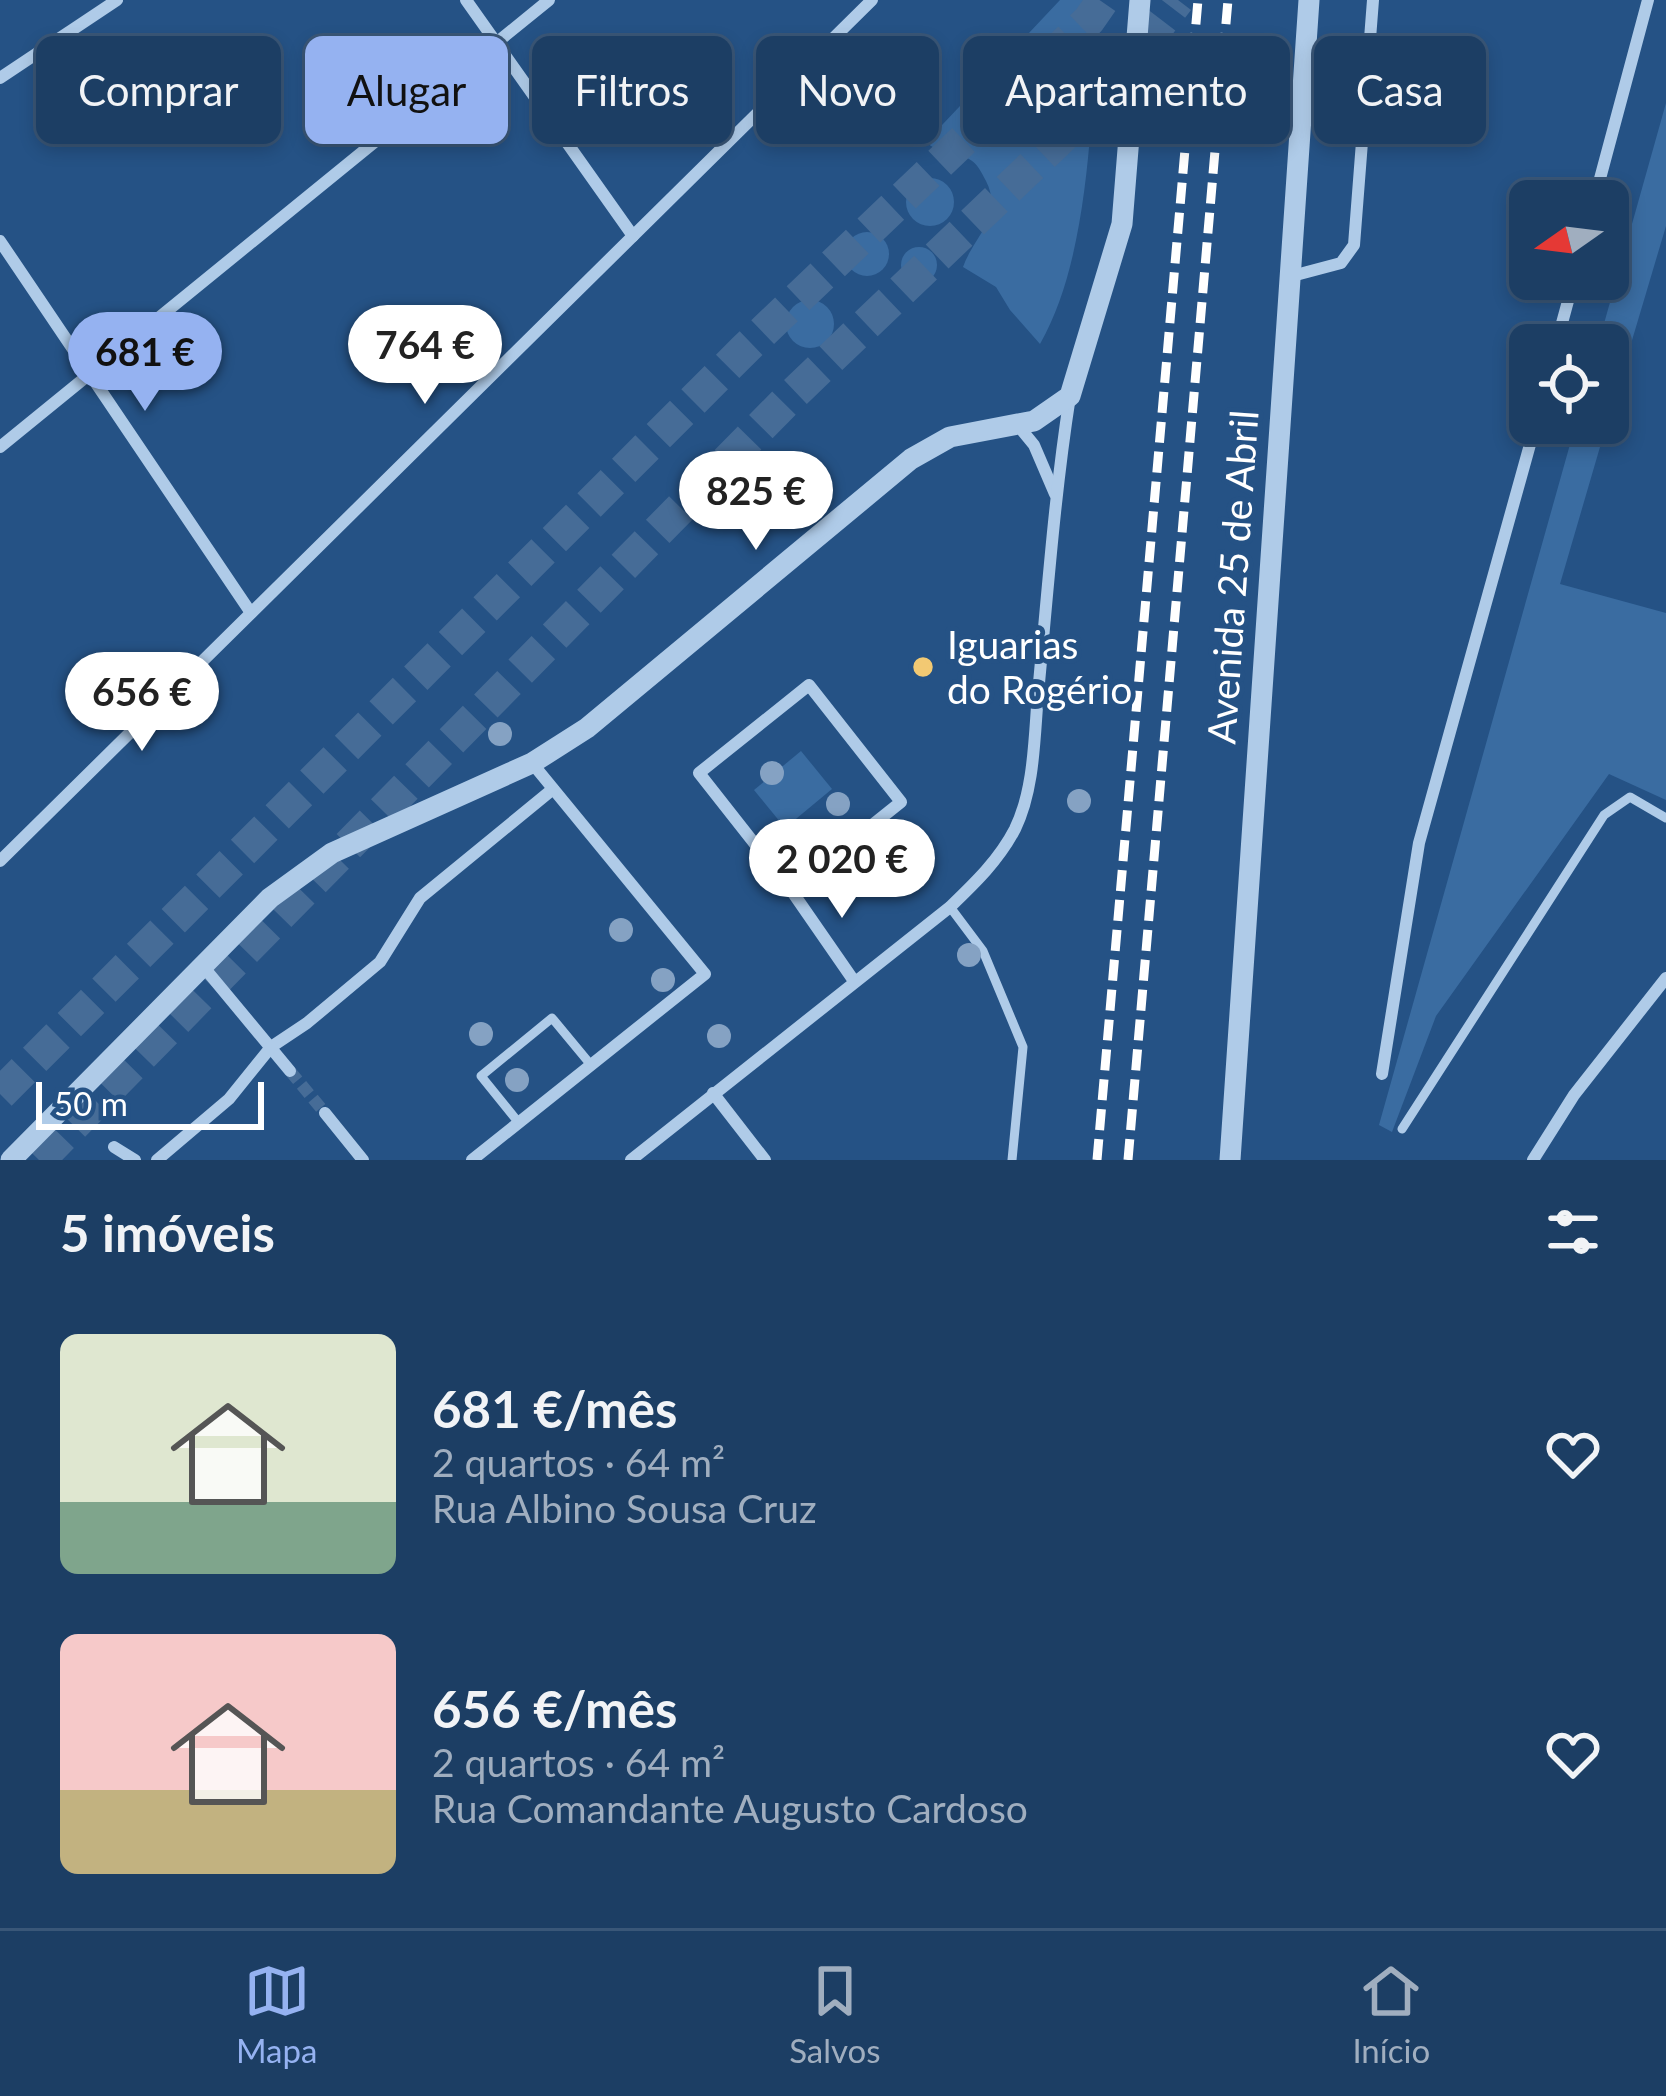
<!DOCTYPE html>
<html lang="pt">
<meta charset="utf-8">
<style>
:root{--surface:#1c3e64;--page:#29496d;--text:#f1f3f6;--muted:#a0aebf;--line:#3a5778;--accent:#95b2f1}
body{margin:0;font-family:Lato,sans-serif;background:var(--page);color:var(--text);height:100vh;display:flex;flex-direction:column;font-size:45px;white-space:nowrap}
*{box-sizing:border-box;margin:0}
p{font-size:39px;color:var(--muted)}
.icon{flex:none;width:66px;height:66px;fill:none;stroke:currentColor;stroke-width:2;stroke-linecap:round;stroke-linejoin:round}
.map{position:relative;height:1160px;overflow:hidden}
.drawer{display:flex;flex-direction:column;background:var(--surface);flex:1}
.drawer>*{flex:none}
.banner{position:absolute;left:36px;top:36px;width:1596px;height:108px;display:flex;gap:24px}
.needle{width:78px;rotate:256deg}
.tools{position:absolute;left:1509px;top:180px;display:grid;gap:24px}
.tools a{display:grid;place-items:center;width:120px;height:120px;border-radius:18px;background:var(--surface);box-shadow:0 6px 18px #0003,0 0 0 3px var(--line);font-size:60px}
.scale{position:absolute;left:36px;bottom:30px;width:228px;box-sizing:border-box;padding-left:12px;border:6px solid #fff;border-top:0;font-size:33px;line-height:42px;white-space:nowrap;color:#fff;-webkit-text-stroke:9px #255285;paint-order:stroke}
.price{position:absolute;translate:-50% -102px;padding:0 27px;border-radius:42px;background:#fff;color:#222;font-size:39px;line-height:78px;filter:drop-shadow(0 3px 6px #0008)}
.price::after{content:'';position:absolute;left:50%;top:72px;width:36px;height:27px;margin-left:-18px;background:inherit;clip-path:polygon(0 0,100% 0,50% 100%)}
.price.selected{background:var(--accent);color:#111}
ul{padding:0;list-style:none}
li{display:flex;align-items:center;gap:36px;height:300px;padding:0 60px}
li span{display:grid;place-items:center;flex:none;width:336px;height:240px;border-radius:18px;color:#555}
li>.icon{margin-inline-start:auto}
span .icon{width:144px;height:144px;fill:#fffc;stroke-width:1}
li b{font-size:51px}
h2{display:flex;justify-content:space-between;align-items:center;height:144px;padding:0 60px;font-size:51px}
.tag{padding:0 42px;border-radius:18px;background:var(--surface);box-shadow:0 6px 18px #0003,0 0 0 3px var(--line);font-size:42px;line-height:108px}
.tag.selected{background:var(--accent);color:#111}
.tab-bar{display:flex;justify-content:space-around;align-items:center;height:168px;border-top:3px solid var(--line);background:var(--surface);font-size:33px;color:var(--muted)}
.tab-bar a{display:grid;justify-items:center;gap:6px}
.tab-bar .selected{color:var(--accent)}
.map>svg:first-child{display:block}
</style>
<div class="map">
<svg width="1666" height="1160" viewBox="0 0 1666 1160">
<rect width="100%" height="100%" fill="#255285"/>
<!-- green -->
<g fill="#3a6ca1">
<path d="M1060,0H1099C1091,104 1092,253 1040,344L1010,310L996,287L963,267C974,236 1004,217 986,181C981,172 978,164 969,159C955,150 938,154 926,142Z"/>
<polygon points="1666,103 1666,226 1608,421 1608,345 1598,345"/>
<circle cx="930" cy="202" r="24"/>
<circle cx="867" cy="254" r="22"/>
<circle cx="919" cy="265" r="18"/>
<circle cx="810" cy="324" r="24"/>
<polygon points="1576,423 1607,423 1560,584 1666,613 1666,800 1609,774 1436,1016 1392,1132 1379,1125"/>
<polygon points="801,751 832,789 785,828 754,790"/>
</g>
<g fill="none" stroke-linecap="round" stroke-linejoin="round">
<!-- minor-tunnel -->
<polyline stroke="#466c97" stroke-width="12" stroke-dasharray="12 6" stroke-linecap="butt" points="290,1071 325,1113"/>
<!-- trunk-tunnel -->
<g stroke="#466c97" stroke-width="33" stroke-dasharray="33 16" stroke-linecap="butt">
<polyline points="0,1094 745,349 1089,20 1103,0"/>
<polyline points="39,1160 787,400 1102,99 1178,0"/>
</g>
<!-- service -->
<g stroke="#afcbe8" stroke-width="9">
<polyline points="950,907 983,951 1023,1047 1012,1160"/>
<polyline points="519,1123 481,1076 552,1018 591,1065"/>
<polyline points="1402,1129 1604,815 1630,797 1666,818"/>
</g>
<!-- minor -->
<g stroke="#afcbe8" stroke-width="12">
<polyline points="466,0 633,236"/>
<polyline points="0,78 117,0"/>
<polyline points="1594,201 1648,0"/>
<polyline points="0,241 251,613"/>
<polyline points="1292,276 1341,263 1354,245 1373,0"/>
<polyline points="1556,345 1574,279"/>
<polyline points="1016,423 1034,445 1055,494"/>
<polyline points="0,447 549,0"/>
<polyline points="0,861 872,0"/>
<polyline points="791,890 901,802 809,685 699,773 791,890 854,981"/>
<polyline points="202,965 290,1071"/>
<polyline points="1382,1074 1419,843 1536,423"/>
<polyline points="713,1093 765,1160"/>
<polyline points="325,1113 363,1160"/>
<polyline points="114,1147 135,1160"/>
<polyline points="157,1160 229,1099 271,1047 307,1023 380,962 420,898 553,789"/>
<polyline points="472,1160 705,974 532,763"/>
<path d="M631,1160L950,907C975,883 999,860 1015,829C1036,786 1034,730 1039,683C1048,587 1055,492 1070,396"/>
<polyline points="1533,1160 1574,1095 1666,978"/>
</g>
<!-- tertiary -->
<g stroke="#afcbe8" stroke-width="21">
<polyline points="11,1160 270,898 332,853 532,763 587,728 911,459 950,437 1034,421 1070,396 1122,224 1140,0"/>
<polyline points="1230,1160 1309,0"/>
</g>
<!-- rail -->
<g stroke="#fff" stroke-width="9" stroke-dasharray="21 9" stroke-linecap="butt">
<polyline points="1097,1160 1198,0"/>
<polyline points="1128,1160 1228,0"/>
</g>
</g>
<!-- trees -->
<g fill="#85a2c3">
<circle cx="500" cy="734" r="12"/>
<circle cx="772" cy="773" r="12"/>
<circle cx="1079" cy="801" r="12"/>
<circle cx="838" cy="804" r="12"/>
<circle cx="621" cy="930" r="12"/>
<circle cx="969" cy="955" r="12"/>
<circle cx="663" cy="980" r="12"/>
<circle cx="481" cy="1034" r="12"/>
<circle cx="719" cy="1036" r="12"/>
<circle cx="517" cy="1080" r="12"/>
</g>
<!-- markers -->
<circle fill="#f2c973" stroke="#255285" stroke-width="4.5" cx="923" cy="667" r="12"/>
<g text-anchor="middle" stroke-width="10" stroke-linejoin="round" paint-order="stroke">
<!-- street labels -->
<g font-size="39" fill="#fff" stroke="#255285">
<text transform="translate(1233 577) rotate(-86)" y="14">Avenida 25 de Abril</text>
</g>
<!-- poi labels -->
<g font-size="39" fill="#fff" stroke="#255285" text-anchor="start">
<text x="947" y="659">Iguarias<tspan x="947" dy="45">do Rogério</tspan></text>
</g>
</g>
</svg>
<div class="tools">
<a><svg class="needle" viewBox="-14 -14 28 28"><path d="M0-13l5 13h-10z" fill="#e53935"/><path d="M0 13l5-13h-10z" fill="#a0aebf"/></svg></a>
<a><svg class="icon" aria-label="locate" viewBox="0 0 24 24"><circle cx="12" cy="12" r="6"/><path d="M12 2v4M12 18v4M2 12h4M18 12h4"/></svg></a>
</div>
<div class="scale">50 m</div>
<b class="price" style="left:425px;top:407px">764 €</b>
<b class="price selected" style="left:145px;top:414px">681 €</b>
<b class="price" style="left:756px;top:553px">825 €</b>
<b class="price" style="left:142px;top:754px">656 €</b>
<b class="price" style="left:842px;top:921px">2 020 €</b>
<div class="banner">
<a class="tag">Comprar</a>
<a class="tag selected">Alugar</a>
<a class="tag">Filtros</a>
<a class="tag">Novo</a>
<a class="tag">Apartamento</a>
<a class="tag">Casa</a>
</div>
</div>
<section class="drawer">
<h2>5 imóveis<svg class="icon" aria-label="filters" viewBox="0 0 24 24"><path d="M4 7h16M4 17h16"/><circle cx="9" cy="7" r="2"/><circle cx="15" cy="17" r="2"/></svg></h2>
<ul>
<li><span style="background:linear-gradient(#dfe7d0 70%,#7fa58c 0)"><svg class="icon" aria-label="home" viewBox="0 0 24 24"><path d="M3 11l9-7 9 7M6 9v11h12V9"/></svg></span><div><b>681 €/mês</b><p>2 quartos · 64 m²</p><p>Rua Albino Sousa Cruz</p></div><svg class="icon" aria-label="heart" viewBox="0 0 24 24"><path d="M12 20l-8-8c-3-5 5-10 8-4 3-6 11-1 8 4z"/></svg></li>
<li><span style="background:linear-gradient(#f6c9c9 65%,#c2b280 0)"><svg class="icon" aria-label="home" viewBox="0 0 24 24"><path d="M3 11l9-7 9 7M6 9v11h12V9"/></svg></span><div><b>656 €/mês</b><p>2 quartos · 64 m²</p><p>Rua Comandante Augusto Cardoso</p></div><svg class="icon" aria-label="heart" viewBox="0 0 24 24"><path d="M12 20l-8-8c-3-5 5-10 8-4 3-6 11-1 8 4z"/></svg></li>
</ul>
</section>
<nav class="tab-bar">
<a class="selected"><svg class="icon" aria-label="map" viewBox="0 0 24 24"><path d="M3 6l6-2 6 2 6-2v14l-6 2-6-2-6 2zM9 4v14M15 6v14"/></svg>Mapa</a>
<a><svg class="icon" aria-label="saved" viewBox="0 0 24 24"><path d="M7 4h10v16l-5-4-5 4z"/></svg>Salvos</a>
<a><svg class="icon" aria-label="home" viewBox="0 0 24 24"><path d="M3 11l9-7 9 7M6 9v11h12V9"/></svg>Início</a>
</nav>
